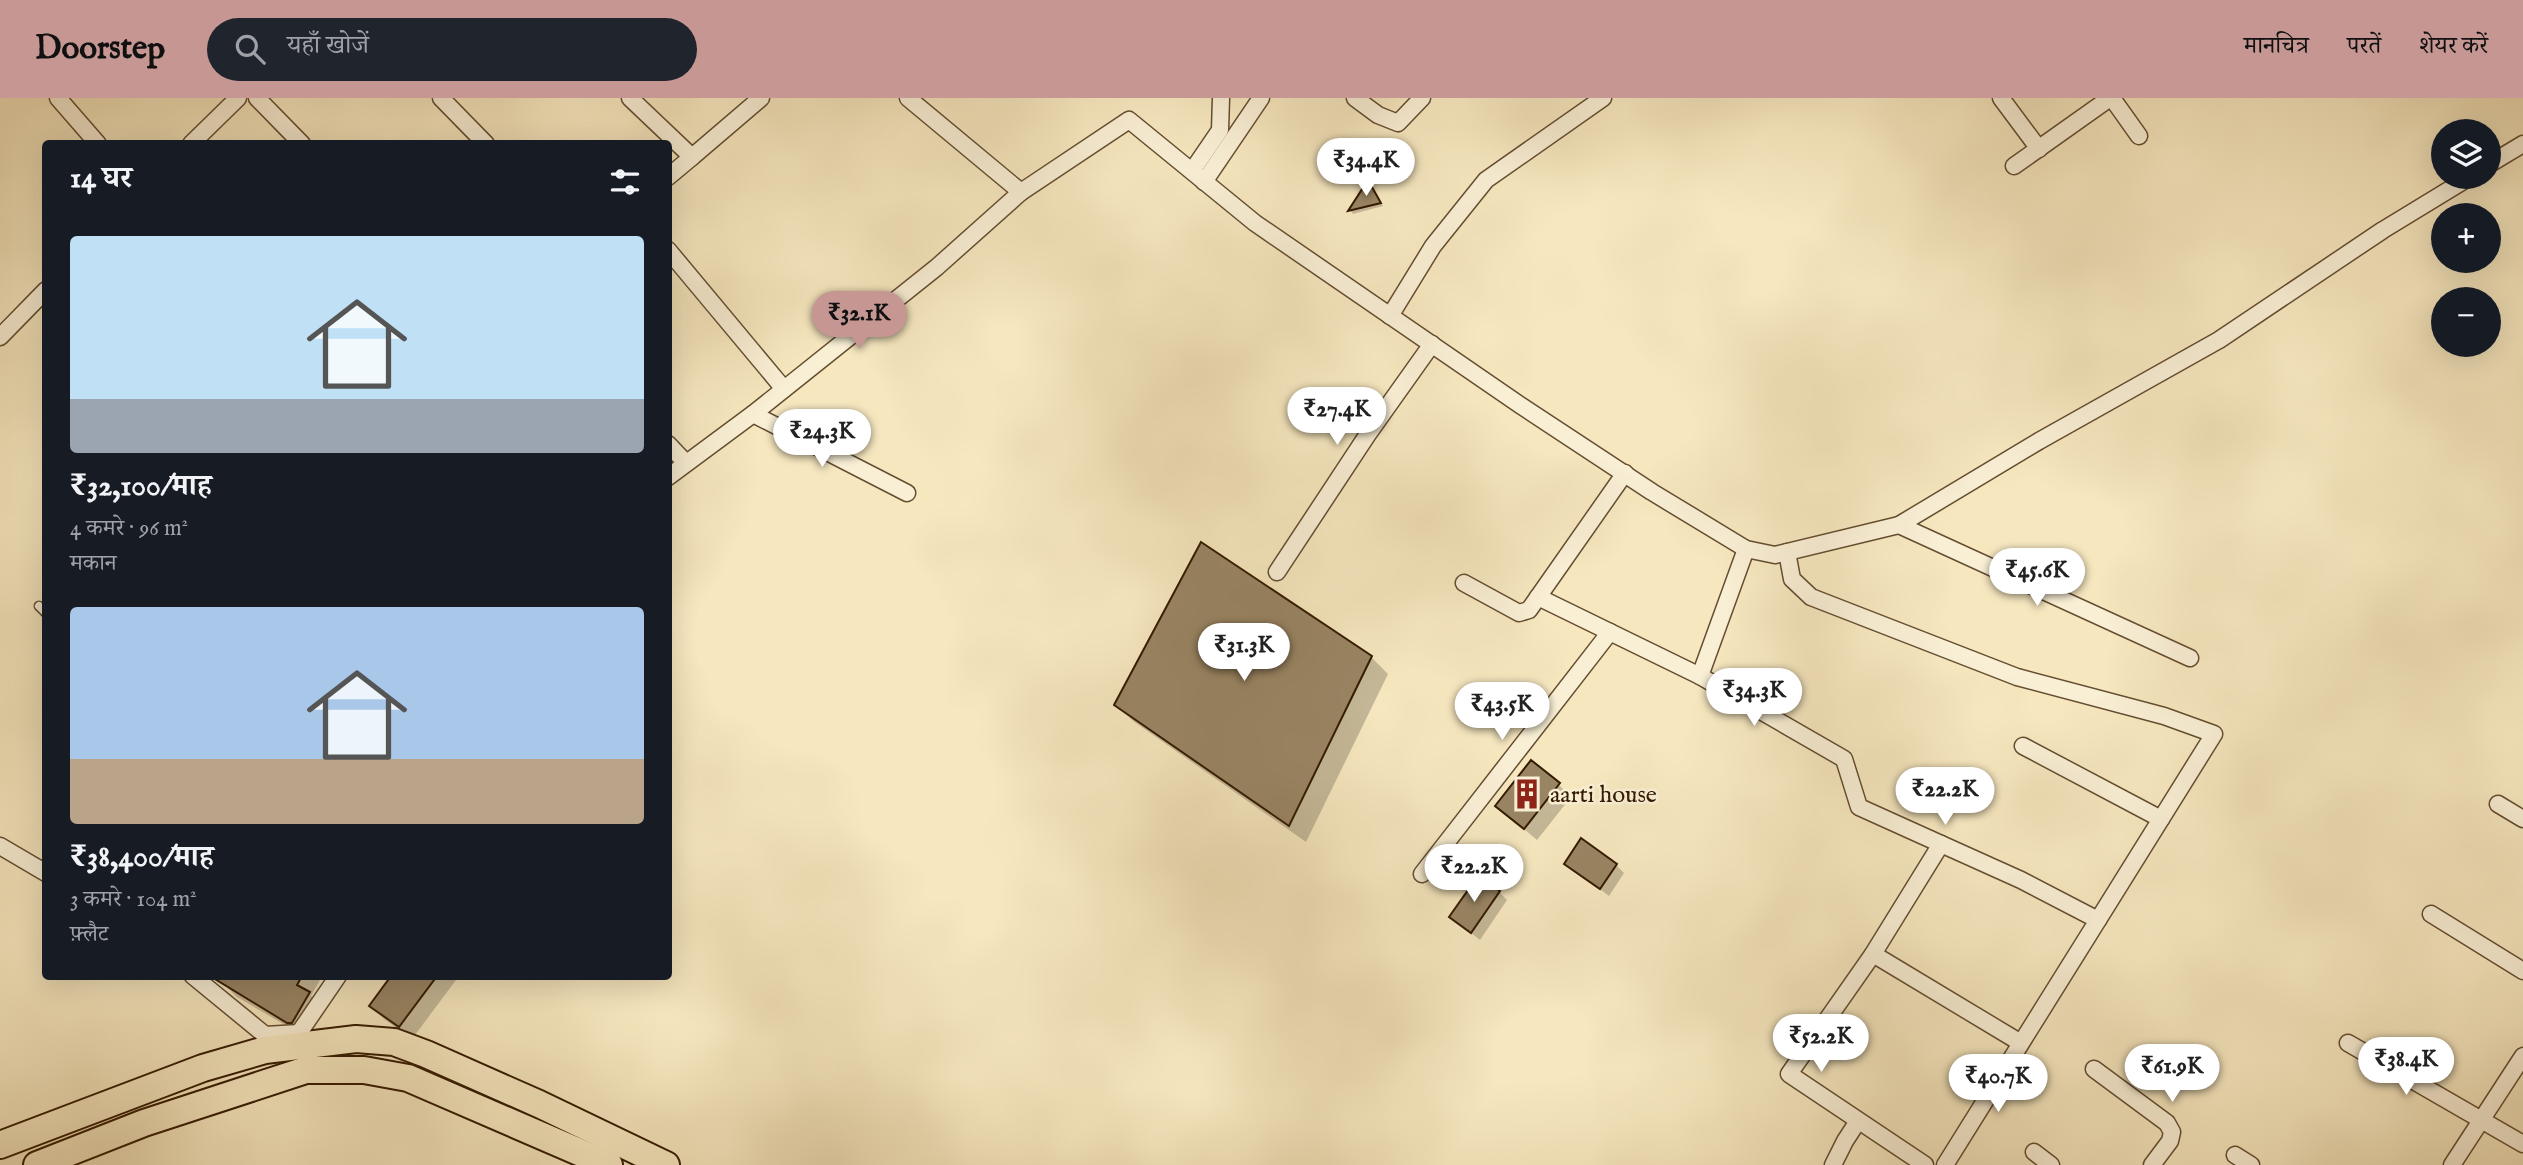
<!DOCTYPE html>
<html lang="hi">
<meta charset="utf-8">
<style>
:root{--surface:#171b24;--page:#20242c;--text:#f1f3f6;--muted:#9ea1a6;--accent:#c59692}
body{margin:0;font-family:"IM FELL English","Noto Serif Devanagari",serif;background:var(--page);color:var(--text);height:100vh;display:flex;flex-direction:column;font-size:26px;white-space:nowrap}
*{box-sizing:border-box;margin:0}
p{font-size:23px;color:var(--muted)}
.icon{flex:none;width:38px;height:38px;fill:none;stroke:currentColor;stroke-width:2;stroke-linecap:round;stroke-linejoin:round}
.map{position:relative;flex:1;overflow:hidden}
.panel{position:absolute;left:42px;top:42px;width:630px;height:840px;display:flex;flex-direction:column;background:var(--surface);border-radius:7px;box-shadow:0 7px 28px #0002}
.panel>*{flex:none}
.buttons{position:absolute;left:2431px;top:21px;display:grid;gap:14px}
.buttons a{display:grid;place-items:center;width:70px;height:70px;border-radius:50%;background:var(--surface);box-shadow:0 7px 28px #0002;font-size:35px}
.price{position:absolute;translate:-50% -60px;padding:0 16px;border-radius:24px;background:#fff;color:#222;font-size:23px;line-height:46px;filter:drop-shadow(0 2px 4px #0008)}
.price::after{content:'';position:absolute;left:50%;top:42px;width:21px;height:16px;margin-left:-10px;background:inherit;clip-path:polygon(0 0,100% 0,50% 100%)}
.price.on{background:var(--accent);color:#111}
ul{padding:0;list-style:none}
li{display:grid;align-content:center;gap:14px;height:371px;padding:0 28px}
li span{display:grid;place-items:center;height:217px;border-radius:7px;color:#555}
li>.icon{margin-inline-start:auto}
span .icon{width:126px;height:126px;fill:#fffc;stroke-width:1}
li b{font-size:30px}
h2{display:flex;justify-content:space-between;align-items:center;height:84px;padding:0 28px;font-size:30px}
header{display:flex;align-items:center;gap:42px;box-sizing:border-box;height:98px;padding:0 35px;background:var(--accent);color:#111}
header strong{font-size:33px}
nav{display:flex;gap:38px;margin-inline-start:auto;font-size:24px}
.search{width:490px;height:63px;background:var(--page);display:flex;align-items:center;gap:18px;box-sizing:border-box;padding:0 24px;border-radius:38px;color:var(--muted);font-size:26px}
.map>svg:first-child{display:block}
</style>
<header>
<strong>Doorstep</strong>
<div class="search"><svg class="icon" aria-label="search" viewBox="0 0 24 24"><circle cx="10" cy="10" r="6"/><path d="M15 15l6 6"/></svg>यहाँ खोजें</div>
<nav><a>मानचित्र</a><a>परतें</a><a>शेयर करें</a></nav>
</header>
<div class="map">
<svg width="2523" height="1067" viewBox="0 0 2523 1067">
<rect width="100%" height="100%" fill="#f6e7bf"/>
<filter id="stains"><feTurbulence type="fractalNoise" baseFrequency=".00286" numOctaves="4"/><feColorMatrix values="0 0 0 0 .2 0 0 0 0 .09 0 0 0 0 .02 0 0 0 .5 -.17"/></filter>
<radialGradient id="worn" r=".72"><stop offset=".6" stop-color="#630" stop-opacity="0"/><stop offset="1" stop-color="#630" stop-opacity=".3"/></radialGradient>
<!-- shadow -->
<g fill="#0003">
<polygon points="1371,88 1383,108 1353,116 1350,112"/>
<polygon points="1371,559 1388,576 1306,744 1133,623 1116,606"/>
<polygon points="1558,686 1571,699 1537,742 1497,708"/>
<polygon points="1566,765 1616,767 1624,775 1609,798"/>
<polygon points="1499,794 1507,802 1480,842 1451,819"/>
<polygon points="228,878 317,878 320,882 311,898 321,908 302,937 237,899 224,886"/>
<polygon points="393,878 459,878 412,941 384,921 371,908"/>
</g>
<!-- building -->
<g fill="#998564" stroke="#341a01" stroke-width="2">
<polygon points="1368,82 1381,105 1348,113"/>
<polygon points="1201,444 1372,558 1289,728 1114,607"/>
<polygon points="1531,662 1560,685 1524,731 1495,708"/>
<polygon points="1581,740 1617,766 1600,791 1564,766"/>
<polygon points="1478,778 1500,793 1471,835 1449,819"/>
<polygon points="210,878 302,878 297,887 310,894 292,925 287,925"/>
<polygon points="391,878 437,878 399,929 369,908"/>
</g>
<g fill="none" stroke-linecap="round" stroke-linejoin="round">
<!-- service casing -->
<g stroke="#644d30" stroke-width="11">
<polyline id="service" points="39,508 46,515"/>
</g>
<!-- minor casing -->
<g stroke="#644d30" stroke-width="19">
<g id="minor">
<polyline points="58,0 98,46"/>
<polyline points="257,0 302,46"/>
<polyline points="441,0 486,46"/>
<polyline points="630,0 692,59 761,0"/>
<polyline points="908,0 1021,94 1129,22 1255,125 1520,307 1652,394 1746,451 1775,457 1899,427 2039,343 2219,242 2383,132 2470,79"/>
<polyline points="1355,0 1378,17 1398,25 1422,0"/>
<polyline points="2001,0 2039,51"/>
<polyline points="2112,0 2139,38"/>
<polyline points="191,46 238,0"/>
<polyline points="2488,67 2523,46"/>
<polyline points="2014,68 2110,0"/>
<polyline points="1192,73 1220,32 1221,0"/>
<polyline points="668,79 692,59"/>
<polyline points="1204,84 1261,0"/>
<polyline points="668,152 784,291"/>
<polyline points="1390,218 1433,148 1486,82 1603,0"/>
<polyline points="0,239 46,192"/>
<polyline points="753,316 907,395"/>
<polyline points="668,346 686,365"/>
<polyline points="668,379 753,316 937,169 1021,94"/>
<polyline points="1899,427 2190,560"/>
<polyline points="1746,451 1700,578 1844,661 1859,709 1941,746"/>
<polyline points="1787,454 1792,481 1811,499 2017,579 2164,618 2214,636 2098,822"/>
<polyline points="1277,474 1368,336 1432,246"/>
<polyline points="1464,485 1519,515 1529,512 1625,375"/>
<polyline points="1538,499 1700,578"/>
<polyline points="2023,648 2161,721"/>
<polyline points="2498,706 2523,721"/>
<polyline points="0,748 46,775"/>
<polyline points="1422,776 1610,534"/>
<polyline points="2431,816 2523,873"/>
<polyline points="1873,856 1789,976 1925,1067"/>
<polyline points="193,878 265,937 299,935"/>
<polyline points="2348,945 2523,1046"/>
<polyline points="301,946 299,935 338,878"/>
<polyline points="2094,971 2167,1025 2172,1034 2170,1043 2152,1067"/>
<polyline points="2034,1054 2051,1067"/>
<polyline points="2235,1057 2251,1067"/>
<polyline points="1833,1067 1845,1043 1858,1023"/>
<path d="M1945,1067C1996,985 2047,903 2098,822L2021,782L1941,746L1873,856L2021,945"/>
<polyline points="2452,1067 2523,958"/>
</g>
</g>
<!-- primary casing -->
<g stroke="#341a01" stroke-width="30">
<g id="primary">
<polyline points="0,1047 203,970 265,952 356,941 394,944 426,956 539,1006 666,1067"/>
<polyline points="37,1067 144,1025 306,972 364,972 408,980 609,1067"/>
</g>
</g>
<!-- service -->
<use href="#service" stroke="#f9efd5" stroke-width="8"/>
<!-- minor -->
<use href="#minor" stroke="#f9efd5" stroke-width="16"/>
<!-- primary -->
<use href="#primary" stroke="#f6e7bf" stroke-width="26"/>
</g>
<!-- icons -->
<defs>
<g id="building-bare" transform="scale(2.415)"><path d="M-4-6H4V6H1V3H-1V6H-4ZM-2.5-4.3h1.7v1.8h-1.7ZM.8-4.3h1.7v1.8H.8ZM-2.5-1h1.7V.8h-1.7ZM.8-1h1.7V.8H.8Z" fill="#8f2418" stroke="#f9efd5" stroke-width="2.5" paint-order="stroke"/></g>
</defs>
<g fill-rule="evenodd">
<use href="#building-bare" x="1527" y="696"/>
</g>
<g text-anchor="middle" stroke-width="5" stroke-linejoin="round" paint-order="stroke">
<!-- poi labels -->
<g font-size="24" fill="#341a01" stroke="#f9efd5" text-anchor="start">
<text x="1550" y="704">aarti house</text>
</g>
</g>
<rect width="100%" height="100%" filter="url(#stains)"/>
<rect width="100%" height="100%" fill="url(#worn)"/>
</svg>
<div class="buttons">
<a><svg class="icon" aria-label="layers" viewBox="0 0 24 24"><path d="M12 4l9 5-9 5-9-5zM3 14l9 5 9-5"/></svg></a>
<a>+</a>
<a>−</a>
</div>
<b class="price" style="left:1366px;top:100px">₹34.4K</b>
<b class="price on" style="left:859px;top:253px">₹32.1K</b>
<b class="price" style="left:1337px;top:349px">₹27.4K</b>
<b class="price" style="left:822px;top:371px">₹24.3K</b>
<b class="price" style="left:2037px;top:510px">₹45.6K</b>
<b class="price" style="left:1244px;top:585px">₹31.3K</b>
<b class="price" style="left:1754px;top:630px">₹34.3K</b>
<b class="price" style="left:1502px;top:644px">₹43.5K</b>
<b class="price" style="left:1945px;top:729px">₹22.2K</b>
<b class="price" style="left:1474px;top:806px">₹22.2K</b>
<b class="price" style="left:1821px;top:976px">₹52.2K</b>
<b class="price" style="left:2406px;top:999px">₹38.4K</b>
<b class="price" style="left:2172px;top:1006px">₹61.9K</b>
<b class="price" style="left:1998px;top:1016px">₹40.7K</b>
<section class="panel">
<h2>14 घर<svg class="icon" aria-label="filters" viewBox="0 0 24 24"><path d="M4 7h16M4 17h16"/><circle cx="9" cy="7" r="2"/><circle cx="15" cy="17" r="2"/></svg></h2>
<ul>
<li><span style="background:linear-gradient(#bfe0f5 75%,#9aa5b1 0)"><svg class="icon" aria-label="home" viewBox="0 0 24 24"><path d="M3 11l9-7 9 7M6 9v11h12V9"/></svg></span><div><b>₹32,100/माह</b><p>4 कमरे · 96 m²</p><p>मकान</p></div></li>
<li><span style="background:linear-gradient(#a9c7e8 70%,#b9a48a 0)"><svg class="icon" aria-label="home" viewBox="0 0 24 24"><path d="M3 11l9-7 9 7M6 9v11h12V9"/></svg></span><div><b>₹38,400/माह</b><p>3 कमरे · 104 m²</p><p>फ़्लैट</p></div></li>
</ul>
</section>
</div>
